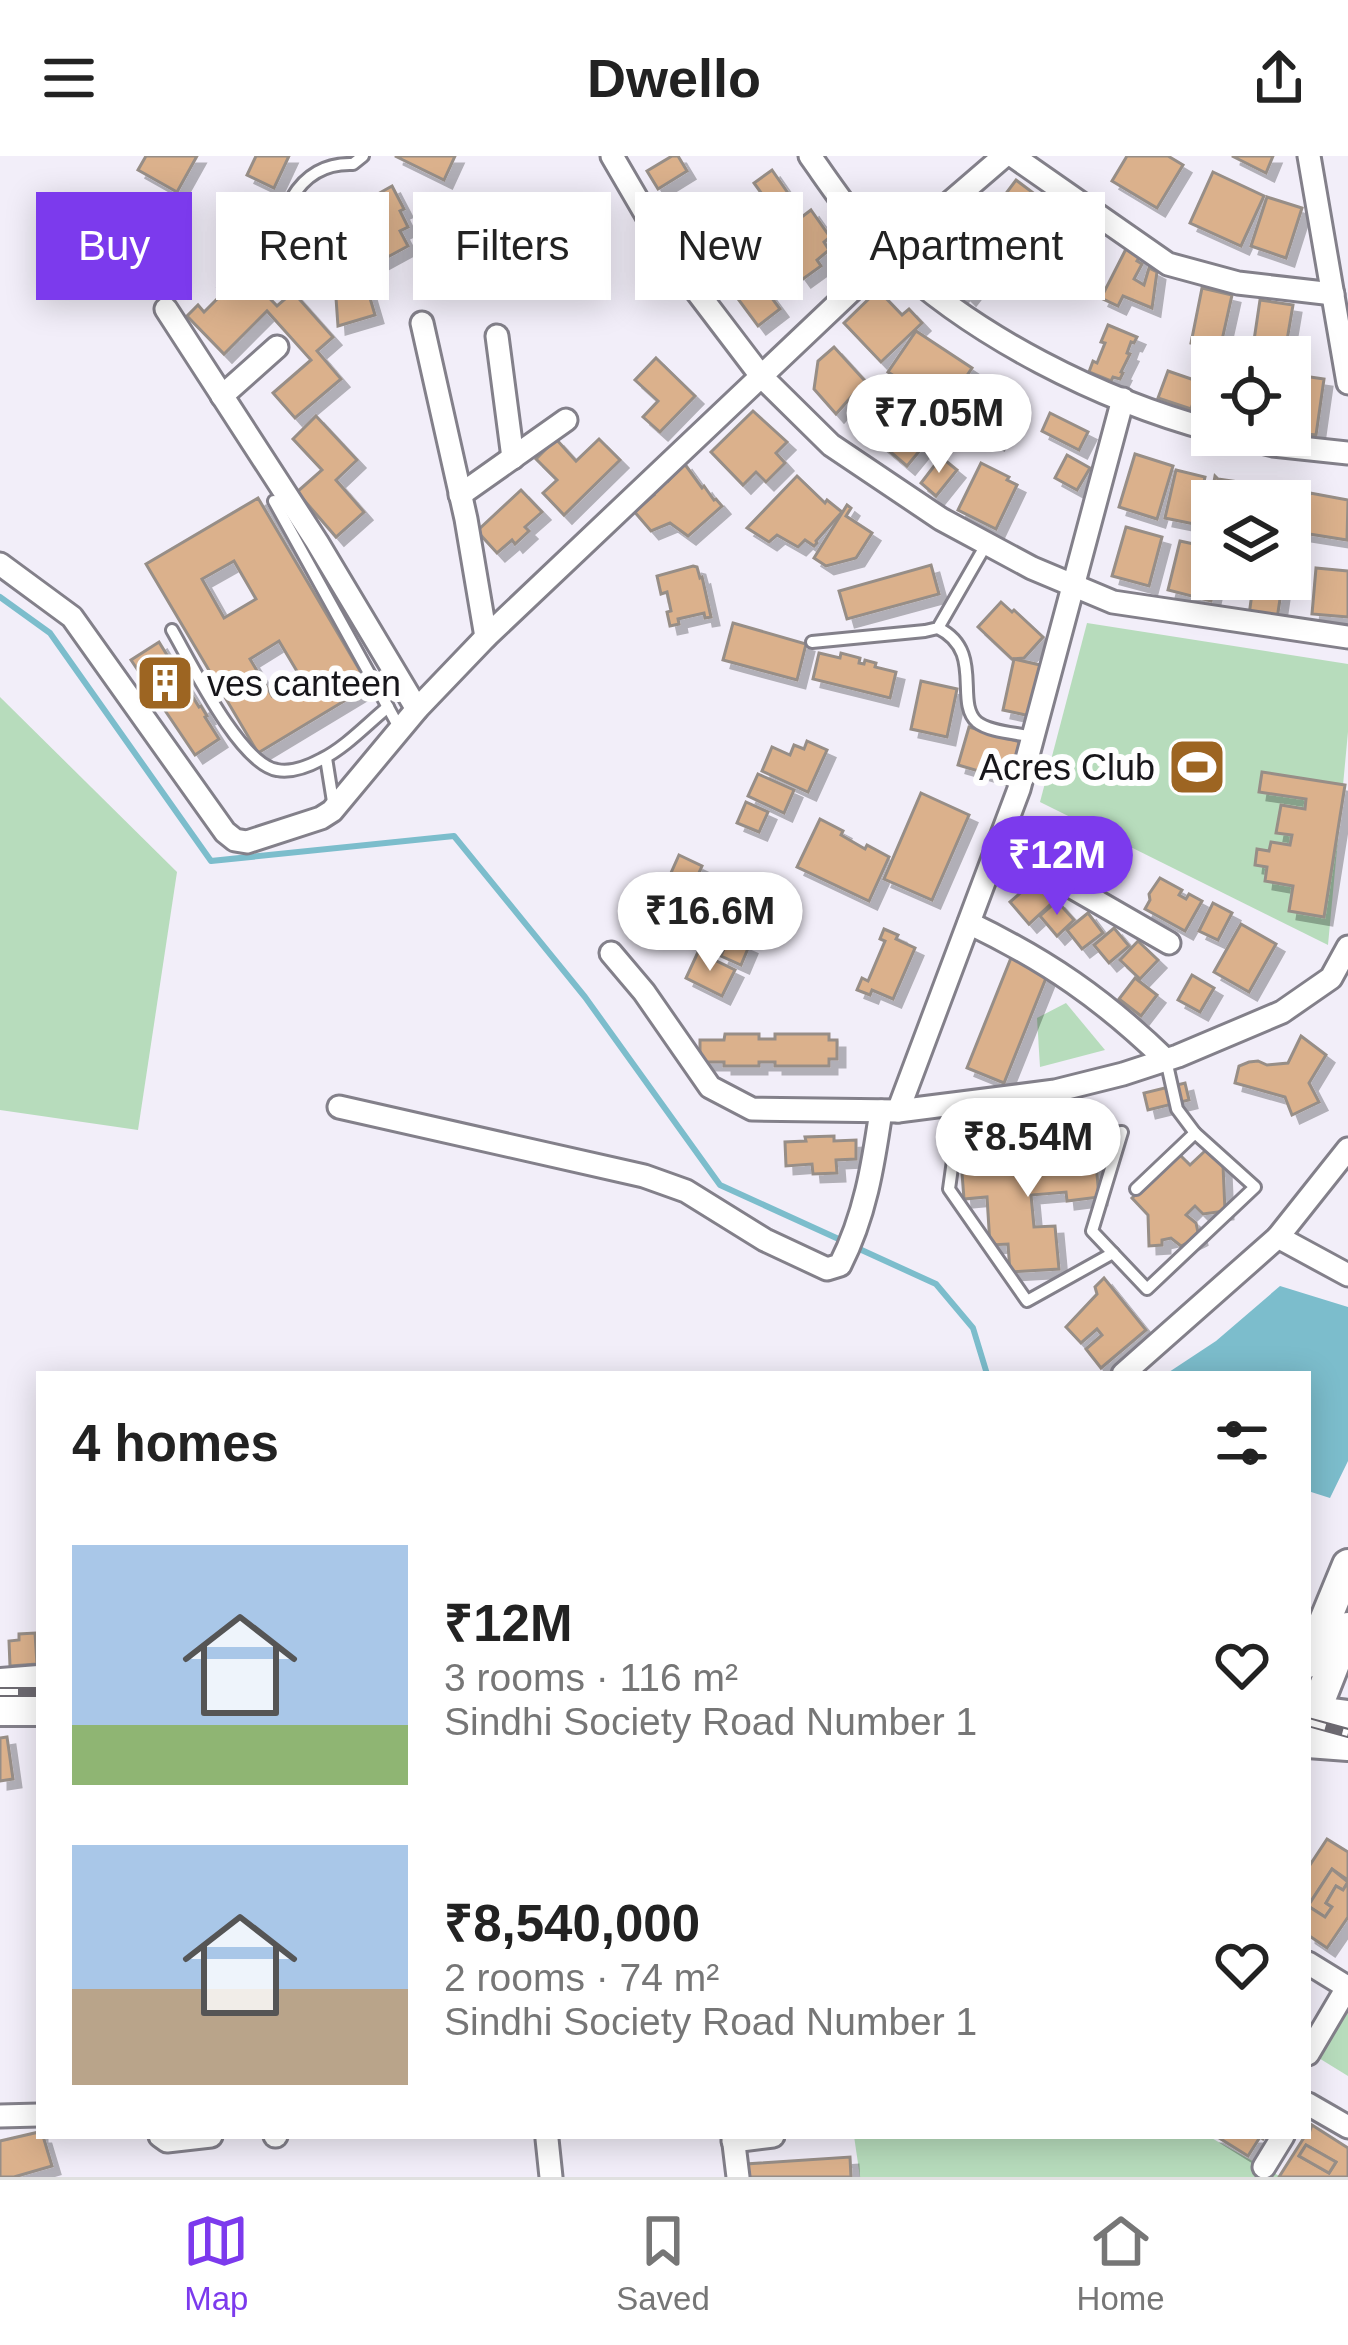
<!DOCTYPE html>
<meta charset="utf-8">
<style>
:root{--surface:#fff;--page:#f2f2f2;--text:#222;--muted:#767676;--line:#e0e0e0;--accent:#7c3aed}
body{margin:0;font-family:Helvetica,sans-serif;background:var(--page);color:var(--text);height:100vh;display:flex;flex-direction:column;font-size:45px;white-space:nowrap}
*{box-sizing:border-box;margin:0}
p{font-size:39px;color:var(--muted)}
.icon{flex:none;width:66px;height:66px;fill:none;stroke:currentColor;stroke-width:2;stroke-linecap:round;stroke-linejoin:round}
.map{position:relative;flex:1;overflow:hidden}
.details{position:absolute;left:36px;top:1215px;width:1275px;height:768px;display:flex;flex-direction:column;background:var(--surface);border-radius:0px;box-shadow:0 6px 30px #0003}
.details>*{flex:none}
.top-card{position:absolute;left:36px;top:36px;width:1278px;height:108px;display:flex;gap:24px}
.tools{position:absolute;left:1191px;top:180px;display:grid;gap:24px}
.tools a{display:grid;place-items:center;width:120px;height:120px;border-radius:0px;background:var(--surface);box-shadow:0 6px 30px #0003;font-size:60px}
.price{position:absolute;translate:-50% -102px;padding:0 27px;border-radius:42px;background:#fff;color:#222;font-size:39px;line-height:78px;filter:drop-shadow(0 3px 6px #0008)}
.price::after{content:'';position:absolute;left:50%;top:72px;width:36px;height:27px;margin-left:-18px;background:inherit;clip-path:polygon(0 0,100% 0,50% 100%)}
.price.selected{background:var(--accent);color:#fff}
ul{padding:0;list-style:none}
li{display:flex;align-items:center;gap:36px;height:300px;padding:0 36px}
li span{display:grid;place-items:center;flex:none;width:336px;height:240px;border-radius:0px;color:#555}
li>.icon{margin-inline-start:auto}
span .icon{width:144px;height:144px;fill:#fffc;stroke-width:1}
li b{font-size:51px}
h2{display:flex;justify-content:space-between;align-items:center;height:144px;padding:0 36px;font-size:51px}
.chip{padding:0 42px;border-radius:0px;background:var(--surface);box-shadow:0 6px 30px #0003;font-size:42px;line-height:108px}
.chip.selected{background:var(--accent);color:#fff}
header{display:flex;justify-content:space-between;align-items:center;height:156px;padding:0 36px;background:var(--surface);font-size:54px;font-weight:600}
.menu{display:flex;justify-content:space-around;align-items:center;height:168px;border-top:3px solid var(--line);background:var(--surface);font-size:33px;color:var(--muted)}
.menu a{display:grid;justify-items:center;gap:6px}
.menu .selected{color:var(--accent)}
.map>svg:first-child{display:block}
</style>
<header><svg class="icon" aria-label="menu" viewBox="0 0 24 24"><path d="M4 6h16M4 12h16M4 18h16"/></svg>Dwello<svg class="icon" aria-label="share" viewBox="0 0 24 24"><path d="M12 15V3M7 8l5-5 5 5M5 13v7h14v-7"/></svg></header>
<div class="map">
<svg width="1348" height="2021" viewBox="0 0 1348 2021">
<defs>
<filter id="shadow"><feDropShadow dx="8" dy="8" stdDeviation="0" flood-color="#0004"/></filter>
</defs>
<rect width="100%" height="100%" fill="#f2eef9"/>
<!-- green -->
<g fill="#b7dcbc">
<polygon points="1087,467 1348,508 1348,576 1328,789 1040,646"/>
<polygon points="0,541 177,716 138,974 0,954"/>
<polygon points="1066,847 1105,894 1040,911 1037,862"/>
<polygon points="1348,1831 1348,1920 1309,1896"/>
<polygon points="854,1980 1208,1980 1281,2021 860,2021"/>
</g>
<!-- water -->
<polygon fill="#7cbdcc" points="1280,1130 1348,1151 1348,1305 1330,1342 1308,1335 1308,1218 1166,1218 1216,1185"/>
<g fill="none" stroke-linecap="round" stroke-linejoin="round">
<!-- stream -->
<g stroke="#7cbdcc" stroke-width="6">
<polyline points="0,441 50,477 211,705 454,680 585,841 720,1029 843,1085"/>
<polyline points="855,1091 936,1128 973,1172 987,1218"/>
</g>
</g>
<!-- building -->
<g fill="#dbb18c" stroke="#978e87" stroke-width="3" fill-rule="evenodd" filter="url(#shadow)">
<polygon points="146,0 197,0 177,36 138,14"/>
<polygon points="256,0 289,0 274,32 247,19"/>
<polygon points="395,0 455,0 444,24"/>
<polygon points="672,0 678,0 687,15 658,33 647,15"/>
<polygon points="1127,0 1168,0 1183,9 1157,52 1112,25"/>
<polygon points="1232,0 1273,0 1266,17"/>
<polygon points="772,14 790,40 772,52 754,27"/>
<polygon points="1213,16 1264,40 1241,90 1190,67"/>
<polygon points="1016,24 1040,42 1031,54 1036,58 1031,65 1025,61 1015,74 992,56"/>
<polygon points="392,30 404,53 400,55 408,71 400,75 408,90 362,115 375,159 338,170 335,128 338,116 318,88 321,87 318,83 380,46 376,39"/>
<polygon points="1267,41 1302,52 1286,102 1251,90"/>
<polygon points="1060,51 1096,72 1072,113 1036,92"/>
<polygon points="811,54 830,81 824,86 829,94 817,104 821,110 803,123 781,92 801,75 795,66"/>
<polygon points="959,64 984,80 982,83 992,91 987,97 991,100 985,108 994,115 986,125 982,123 968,141 962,135 958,141 921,111"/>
<polygon points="1128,89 1142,96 1137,105 1142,108 1134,123 1144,129 1149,112 1157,116 1152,152 1123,140 1118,150 1101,142"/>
<polygon points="749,111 780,153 758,170 727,128"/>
<polygon points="242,114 277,150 293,136 333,181 317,195 341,223 295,262 273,237 311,204 267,155 224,198 187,160 198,149 204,156 223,137 218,132"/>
<polygon points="1202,132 1232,139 1220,193 1191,187"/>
<polygon points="878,134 902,159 909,153 922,167 881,206 844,167"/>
<polygon points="1260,144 1293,149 1285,196 1253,191"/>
<polygon points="1108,169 1137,181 1134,187 1131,186 1127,197 1130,198 1121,216 1123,217 1120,223 1113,221 1111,225 1089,216 1093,205 1097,207 1105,187 1101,186"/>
<polygon points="916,175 972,212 944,253 888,216"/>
<polygon points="834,191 865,225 836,258 814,233 818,205"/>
<polygon points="656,202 695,240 660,276 643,261 658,245 635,224"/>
<polygon points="1168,215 1200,226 1191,253 1158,242"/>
<polygon points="1290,218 1324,223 1316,279 1290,276"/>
<polygon points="976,222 1014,244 996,286 953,262"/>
<polygon points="903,247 912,254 908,258 921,268 924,264 936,275 907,310 874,282"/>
<polygon points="753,255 787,286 776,297 785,307 766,326 756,316 743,329 711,296"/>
<polygon points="1050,257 1088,276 1079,294 1042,275"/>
<polygon points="316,260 357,304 336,324 364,356 336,381 297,336 322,314 293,283"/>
<polygon points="556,283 576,305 599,283 620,304 564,359 543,337 557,324 536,303"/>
<polygon points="1135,298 1173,310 1157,363 1119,351"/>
<polygon points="1067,299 1090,312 1077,334 1055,322"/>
<polygon points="941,301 957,314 936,340 921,327"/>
<polygon points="684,307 702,332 704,330 714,344 716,343 722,350 688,380 670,367 651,375 632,353 639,347 641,350 654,339 651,336 666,323 668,325"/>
<polygon points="981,307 1009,321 1007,324 1017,329 996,373 958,354"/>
<polygon points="1176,314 1205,321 1194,368 1165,362"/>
<polygon points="797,320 825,347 827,344 842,356 816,385 817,387 814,390 805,384 798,391 777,379 769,386 747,372"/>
<polygon points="1215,320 1218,323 1267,330 1267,345 1212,345 1212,371 1206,371"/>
<polygon points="521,334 542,356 525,371 529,375 515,388 512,384 497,397 477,375"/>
<polygon points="1310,337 1348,344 1347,384 1303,377"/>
<path d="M258,342L369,530L258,597L146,408ZM234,405L256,443L224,462L202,423ZM279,485L301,522L272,540L250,503Z"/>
<polygon points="847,349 851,352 846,360 872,377 856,402 826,410 814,402"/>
<polygon points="1126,371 1162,381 1149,430 1112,420"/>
<polygon points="1180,385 1212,392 1212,423 1216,423 1211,445 1168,434"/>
<polygon points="931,409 939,438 847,463 839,435"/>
<polygon points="693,410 697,411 700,422 702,421 711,461 705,462 704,457 678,463 679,468 670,470 667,456 671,455 667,436 661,438 657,420"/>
<polygon points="1316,412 1348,415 1348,461 1312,458"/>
<polygon points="1254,423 1283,423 1277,463 1249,459"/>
<polygon points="1001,446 1012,456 1014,454 1043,481 1024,502 1012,503 978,471"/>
<polygon points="733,467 806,488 797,524 723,504"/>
<polygon points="159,486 199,551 201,550 207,560 205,561 219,583 195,599 131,504"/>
<polygon points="819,497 840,502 841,497 860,502 859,507 864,508 865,504 876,507 875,511 896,516 890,542 813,523"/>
<polygon points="1014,503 1040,509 1030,560 1003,554"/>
<polygon points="921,525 957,533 947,581 911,573"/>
<polygon points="969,571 1020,586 1009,624 958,609"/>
<polygon points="807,585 827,594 808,636 762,615 772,591 790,599 794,589 804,593"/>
<polygon points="1262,616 1345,629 1324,761 1289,755 1293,730 1265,725 1267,711 1255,709 1257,693 1269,695 1271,686 1290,689 1292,679 1276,677 1281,649 1305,653 1306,643 1259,636"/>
<polygon points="758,618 794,634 784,657 748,640"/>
<polygon points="921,637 969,659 932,744 884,723"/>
<polygon points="746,646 768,656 759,676 737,667"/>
<polygon points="820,663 843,675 841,679 865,693 867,689 889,701 869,745 797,711"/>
<polygon points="679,699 702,710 681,756 658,746"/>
<polygon points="1160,722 1182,734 1179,739 1186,743 1189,738 1202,745 1185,775 1145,753 1150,744 1149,738"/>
<polygon points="1035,724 1053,746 1029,768 1010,746"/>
<polygon points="693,731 718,743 706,769 682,758"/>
<polygon points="1057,745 1074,764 1057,780 1040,760"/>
<polygon points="1213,747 1232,757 1218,784 1199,775"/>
<polygon points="1088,757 1103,777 1082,793 1067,774"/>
<polygon points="714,758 732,766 723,787 704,779"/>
<polygon points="1241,768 1276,788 1249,836 1214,816"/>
<polygon points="1114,772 1129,790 1109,807 1094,789"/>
<polygon points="884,773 898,779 896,783 915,792 893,843 872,834 870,839 857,834 862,822 868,825 885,785 880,783"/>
<polygon points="729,781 749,790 741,809 721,800"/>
<polygon points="1138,785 1158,804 1140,823 1120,804"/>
<polygon points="698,796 735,814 722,840 686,822"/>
<polygon points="1013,797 1050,812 1004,927 967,912"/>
<polygon points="1192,819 1214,832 1200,856 1178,844"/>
<polygon points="1135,822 1157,839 1141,860 1119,843"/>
<polygon points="725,878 759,878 759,883 775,883 775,878 829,878 829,884 837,884 837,903 829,903 829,910 775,910 775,906 759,906 759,910 724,910 724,906 700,906 700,884 724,884"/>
<polygon points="1301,880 1326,899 1309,927 1319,946 1292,959 1285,941 1235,927 1239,910 1249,906 1258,905 1267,909 1288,907"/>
<polygon points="1185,927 1189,944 1148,954 1144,937"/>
<polygon points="834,980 834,985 856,984 856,1003 836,1004 837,1017 813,1018 812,1008 786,1010 785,986 806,985 805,981"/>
<polygon points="1206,994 1223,1009 1225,1055 1203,1058 1195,1050 1186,1059 1196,1067 1199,1081 1181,1090 1171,1082 1162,1084 1162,1089 1149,1090 1148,1059 1132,1042 1179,998 1190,1009"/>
<polygon points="1095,995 1099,1041 1067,1045 1066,1036 1031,1039 1034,1071 1055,1070 1059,1113 1010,1116 1008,1088 990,1089 987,1041 964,1043 961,1004"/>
<polygon points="1104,1122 1146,1174 1101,1212 1086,1193 1102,1179 1097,1173 1081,1187 1066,1171 1097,1138 1095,1131"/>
<polygon points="35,1477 37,1508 10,1510 9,1485 19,1484 19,1478"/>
<polygon points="7,1581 13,1623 0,1625 0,1582"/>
<polygon points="1327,1683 1348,1696 1348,1724 1332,1713 1308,1750 1308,1712"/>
<polygon points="1332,1713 1348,1726 1343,1734 1336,1730 1326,1747 1332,1751 1325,1761 1308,1750"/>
<polygon points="1348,1726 1348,1761 1327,1792 1308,1779 1308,1750 1325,1761 1332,1751 1326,1747 1336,1730 1343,1734"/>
<path d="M1312,1969L1348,1992V2021H1279L1305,1980H1308ZM1306,1989L1336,2006L1329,2017L1299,2000Z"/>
<polygon points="39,1976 39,1980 43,1980 52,2010 14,2021 0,2021 0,1985"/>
<polygon points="1216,1980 1265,1980 1263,1983 1260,1981 1248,2000"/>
<polygon points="1306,1989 1336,2006 1329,2017 1299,2000"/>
<polygon points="850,2001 851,2021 747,2021 746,2008"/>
</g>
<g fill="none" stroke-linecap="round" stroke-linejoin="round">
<!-- service casing -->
<g stroke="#83808a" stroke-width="16">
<g id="service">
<path d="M292,42C305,19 326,7 353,8L363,0"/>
<polyline points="274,345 400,573"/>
<path d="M938,472C985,495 954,546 977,566C989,576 1017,577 1033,581"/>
<path d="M172,474C191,507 240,608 277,614C292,617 309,610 322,603C346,591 367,568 388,551"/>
<polyline points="812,486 925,475 938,472 987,387"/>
<polyline points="326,602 334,652"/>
<polyline points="1166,904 1177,953 1195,977"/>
<polyline points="954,948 955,990 1122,976 1092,1075 1147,1133 1255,1031 1195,977 1136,1033"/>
<polyline points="955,990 949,1033 1027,1145 1113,1097"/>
</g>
</g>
<!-- minor casing -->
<g stroke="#83808a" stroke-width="27">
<g id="minor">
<polyline points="612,0 672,103 761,220 831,289 941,363 1032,412 1113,446 1348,481"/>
<path d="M810,0C835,35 859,72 890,101C975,181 1100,244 1212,274"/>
<polyline points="1013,0 1168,108 1238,127 1333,138"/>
<polyline points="1309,0 1348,227"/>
<polyline points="166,153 317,386 417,553"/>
<polyline points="422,167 466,363 486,481"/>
<polyline points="497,180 513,302"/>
<polyline points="222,240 277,191"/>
<polyline points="1233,279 1273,289 1348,297"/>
<polyline points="460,339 566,264"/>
<polyline points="0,408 72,461 225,676 235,684 247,686 321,662 332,655 417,553 486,481 888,100 1004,0"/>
<polyline points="999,689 1169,787"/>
<path d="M969,767C1048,805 1103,843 1166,904"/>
<polyline points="611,797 644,836 710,931 752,953 898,955 1055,935 1123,918 1178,900 1282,856 1331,822 1348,791"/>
<path d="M339,951L644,1020L686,1035L765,1084L827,1113L840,1109C865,1060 873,1010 881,955"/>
<polyline points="898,955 1019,633 1123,243"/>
<polyline points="1278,1081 1348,993"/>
<polyline points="1123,1218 1278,1081 1348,1119"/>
<polyline points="1308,1807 1347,1831"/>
<polyline points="1308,1898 1348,1830"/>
<polyline points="1308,1948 1348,1971"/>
<polyline points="0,1960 39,1959"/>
<polyline points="160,1980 167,1985 211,1980"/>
<polyline points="275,1980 276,1980"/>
<polyline points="733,1980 738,2021"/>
<polyline points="547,1983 551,2021"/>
<polyline points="733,1985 773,1980"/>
<polyline points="1264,2011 1283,1980"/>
</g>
</g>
<!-- secondary casing -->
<g stroke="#83808a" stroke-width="36">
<g id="secondary">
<polyline points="1308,1506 1348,1409"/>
<polyline points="0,1528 39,1525"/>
<polyline points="0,1554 39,1554"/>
<polyline points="1308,1555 1348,1560"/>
<polyline points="1308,1573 1348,1472"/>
<polyline points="1308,1586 1348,1589"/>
</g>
</g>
<!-- service -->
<use href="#service" stroke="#fff" stroke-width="10"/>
<!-- minor -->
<use href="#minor" stroke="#fff" stroke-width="21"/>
<!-- secondary -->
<use href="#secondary" stroke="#fff" stroke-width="30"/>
<!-- rail casing -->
<g stroke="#6d6a71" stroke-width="10">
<g id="rail">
<polyline points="0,1536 39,1536"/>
<polyline points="1308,1566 1348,1577"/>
</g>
</g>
<!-- rail -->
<use href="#rail" stroke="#fefefe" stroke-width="6" stroke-dasharray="18" stroke-linecap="butt"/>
</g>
<!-- icons -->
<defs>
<g id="building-square" transform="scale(3)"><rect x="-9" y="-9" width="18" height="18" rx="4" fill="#9d6522" stroke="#fefefe"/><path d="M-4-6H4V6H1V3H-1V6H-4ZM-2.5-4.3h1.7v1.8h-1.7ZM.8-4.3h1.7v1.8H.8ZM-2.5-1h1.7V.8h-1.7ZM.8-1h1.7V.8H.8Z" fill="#fff"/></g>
<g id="stadium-square" transform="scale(3)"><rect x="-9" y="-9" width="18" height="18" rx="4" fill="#9d6522" stroke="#fefefe"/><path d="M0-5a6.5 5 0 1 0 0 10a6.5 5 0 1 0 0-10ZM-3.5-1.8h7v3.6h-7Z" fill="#fff"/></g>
</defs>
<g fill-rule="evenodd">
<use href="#building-square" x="165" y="527"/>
<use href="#stadium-square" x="1197" y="611"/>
</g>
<g text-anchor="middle" stroke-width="12" stroke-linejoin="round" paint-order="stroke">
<!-- poi labels -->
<g font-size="36" fill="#17161a" stroke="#fefefe" text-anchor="start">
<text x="207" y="540">ves canteen</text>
<text x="1155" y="624" text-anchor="end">Acres Club</text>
</g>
</g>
</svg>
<div class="tools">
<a><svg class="icon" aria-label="locate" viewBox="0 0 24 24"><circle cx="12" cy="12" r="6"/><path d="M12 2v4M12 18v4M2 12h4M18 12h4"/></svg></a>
<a><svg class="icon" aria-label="layers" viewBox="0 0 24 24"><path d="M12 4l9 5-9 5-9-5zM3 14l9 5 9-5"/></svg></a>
</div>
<b class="price" style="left:939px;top:320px">₹7.05M</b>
<b class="price selected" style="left:1057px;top:762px">₹12M</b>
<b class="price" style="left:710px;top:818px">₹16.6M</b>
<b class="price" style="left:1028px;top:1044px">₹8.54M</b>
<div class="top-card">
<a class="chip selected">Buy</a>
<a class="chip">Rent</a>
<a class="chip">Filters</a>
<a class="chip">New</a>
<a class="chip">Apartment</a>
</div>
<section class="details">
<h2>4 homes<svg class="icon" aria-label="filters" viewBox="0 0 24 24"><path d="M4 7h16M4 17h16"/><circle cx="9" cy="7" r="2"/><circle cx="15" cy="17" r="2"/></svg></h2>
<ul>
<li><span style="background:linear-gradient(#a9c7e8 75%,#8fb573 0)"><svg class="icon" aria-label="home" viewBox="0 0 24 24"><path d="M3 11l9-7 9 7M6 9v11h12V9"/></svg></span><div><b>₹12M</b><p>3 rooms · 116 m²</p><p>Sindhi Society Road Number 1</p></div><svg class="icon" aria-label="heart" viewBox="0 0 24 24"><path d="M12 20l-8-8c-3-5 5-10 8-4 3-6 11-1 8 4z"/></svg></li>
<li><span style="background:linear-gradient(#a9c7e8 60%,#b9a48a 0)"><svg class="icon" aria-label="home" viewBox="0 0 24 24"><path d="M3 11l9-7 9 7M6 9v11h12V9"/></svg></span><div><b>₹8,540,000</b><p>2 rooms · 74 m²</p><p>Sindhi Society Road Number 1</p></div><svg class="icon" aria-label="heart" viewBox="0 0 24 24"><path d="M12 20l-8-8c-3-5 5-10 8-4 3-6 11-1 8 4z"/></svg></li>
</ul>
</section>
</div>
<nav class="menu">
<a class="selected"><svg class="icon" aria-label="map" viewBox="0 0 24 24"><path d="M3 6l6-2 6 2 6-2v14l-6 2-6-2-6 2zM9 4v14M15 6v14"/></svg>Map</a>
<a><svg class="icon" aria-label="saved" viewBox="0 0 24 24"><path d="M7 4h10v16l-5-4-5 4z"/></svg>Saved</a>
<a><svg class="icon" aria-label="home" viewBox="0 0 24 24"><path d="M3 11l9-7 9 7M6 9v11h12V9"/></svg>Home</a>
</nav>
